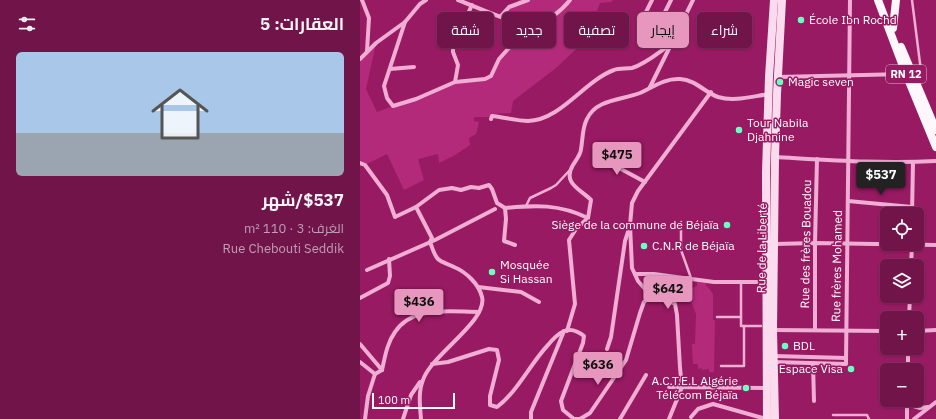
<!DOCTYPE html>
<html lang="ar">
<meta charset="utf-8">
<style>
:root{--surface:#71144a;--page:#761d51;--text:#f1f3f6;--muted:#c09eb5;--line:#833362;--accent:#e797bd}
body{margin:0;font-family:"IBM Plex Sans",Cairo,sans-serif;background:var(--page);color:var(--text);direction:rtl;height:100vh;display:flex;flex-direction:column;font-size:15px;white-space:nowrap}
*{box-sizing:border-box;margin:0}
p{font-size:13px;color:var(--muted)}
.icon{flex:none;width:22px;height:22px;fill:none;stroke:currentColor;stroke-width:2;stroke-linecap:round;stroke-linejoin:round}
.map{position:relative;flex:1;overflow:hidden;direction:ltr}
.side{display:flex;flex-direction:column;background:var(--surface);width:360px}
.side>*{flex:none}
.hud{position:absolute;left:12px;top:12px;width:380px;height:36px;direction:rtl;display:flex;gap:8px}
.buttons{position:absolute;left:520px;top:207px;display:grid;gap:8px}
.buttons a{display:grid;place-items:center;width:44px;height:44px;border-radius:6px;background:var(--surface);box-shadow:0 1px 3px #0004,0 0 0 1px var(--line);font-size:20px}
.scale{position:absolute;left:12px;bottom:10px;width:83px;box-sizing:border-box;padding-left:4px;border:2px solid #fff;border-top:0;font-size:11px;line-height:14px;white-space:nowrap;color:#fff;-webkit-text-stroke:3px #971a62;paint-order:stroke}
.price{position:absolute;translate:-50% -34px;padding:0 9px;border-radius:4px;background:var(--accent);color:#111;font-size:13px;line-height:26px;filter:drop-shadow(0 1px 2px #0008)}
.price::after{content:'';position:absolute;left:50%;top:24px;width:12px;height:9px;margin-left:-6px;background:inherit;clip-path:polygon(0 0,100% 0,50% 100%)}
.price.active{background:#222;color:#fff}
ul{padding:0;list-style:none}
li{display:grid;align-content:center;gap:8px;height:212px;padding:0 16px}
li span{display:grid;place-items:center;height:124px;border-radius:6px;color:#555}
li>.icon{margin-inline-start:auto}
span .icon{width:72px;height:72px;fill:#fffc;stroke-width:1}
li b{font-size:17px}
h2{display:flex;justify-content:space-between;align-items:center;height:48px;padding:0 16px;font-size:17px}
.chip{padding:0 14px;border-radius:6px;background:var(--surface);box-shadow:0 1px 3px #0004,0 0 0 1px var(--line);font-size:14px;line-height:36px}
.chip.active{background:var(--accent);color:#111}
main{display:flex;flex:1;min-height:0}
.map>svg:first-child{display:block}
</style>
<main>
<div class="map">
<svg width="576" height="419" viewBox="0 0 576 419">
<rect width="100%" height="100%" fill="#971a62"/>
<!-- green -->
<g fill="#b32a7b">
<polygon points="159,0 253,0 251,2 240,3 231,26 230,36 196,68 153,101 151,113 131,114 130,117 114,117 114,121 119,122 116,134 109,138 110,145 95,155 79,163 78,154 58,159 64,180 44,190 27,154 5,165 0,163 0,59 16,43 6,89 17,112 33,106 56,99 95,82 131,76 139,59 158,38 175,25 162,24 141,16"/>
<polygon points="337,282 346,283 346,286 348,287 353,294 353,320 355,320 354,372 349,372 349,369 341,370 342,368 338,369 338,364 333,364 332,344 335,344 336,314 327,290 337,286"/>
</g>
<g fill="none" stroke-linecap="round" stroke-linejoin="round">
<!-- service -->
<g stroke="#f0aed5" stroke-width="2.5">
<polyline points="552,0 561,71 556,77"/>
<polyline points="166,206 170,198 191,188 196,185 209,171"/>
<polyline points="321,222 321,250 331,278"/>
<polyline points="357,317 381,317 381,282"/>
<polyline points="381,317 381,326 401,326"/>
<polyline points="361,366 384,366 384,326"/>
<polyline points="473,415 507,415 509,419"/>
</g>
<!-- minor -->
<g stroke="#f0aed5" stroke-width="4">
<polyline points="2,0 9,18 7,51"/>
<path d="M98,0C115,6 159,27 175,25C187,23 203,9 210,0"/>
<polyline points="141,16 149,7 168,0"/>
<polyline points="45,22 24,86 27,98 33,106 56,99 95,82 125,79 131,76 139,59 158,38 176,25"/>
<polyline points="296,30 311,0"/>
<polyline points="0,59 16,43 45,22 60,4 66,0"/>
<polyline points="30,69 54,67"/>
<polyline points="418,77 545,74"/>
<polyline points="95,82 98,65 93,52 93,45 112,5"/>
<polyline points="290,87 333,0"/>
<path d="M131,119L132,116C143,117 157,121 168,121C201,120 224,81 254,70C259,68 266,69 272,68C286,64 299,52 311,44L306,37L284,24V16L292,0"/>
<polyline points="237,156 285,182"/>
<path d="M415,157C469,160 522,164 576,161"/>
<path d="M0,163L5,165L27,195L35,217L56,207L79,190L92,188L101,190L111,187L119,188L129,185L132,189L137,203L145,208C176,205 199,204 228,218"/>
<polyline points="488,201 552,207"/>
<path d="M56,207L72,238L70,242C72,247 74,255 78,259C82,263 89,264 94,267C106,272 119,284 122,297C128,321 71,355 63,380C58,392 60,406 61,419"/>
<polyline points="145,208 146,219 144,241 155,245"/>
<polyline points="552,214 553,163"/>
<path d="M228,218L231,200C220,189 202,183 213,165C216,160 221,154 221,149C223,139 222,128 227,119C236,99 262,100 280,93C293,87 305,78 320,79C336,80 344,92 358,97C375,102 393,96 410,94"/>
<polyline points="415,244 455,243 576,245"/>
<polyline points="551,266 552,244"/>
<polyline points="7,270 75,240 135,209"/>
<polyline points="275,274 294,274 354,282 406,282"/>
<polyline points="118,287 161,292 179,302"/>
<polyline points="291,296 278,281 272,268 270,225 272,203 278,191 351,92"/>
<polyline points="0,298 28,283 30,276 29,259"/>
<polyline points="549,318 550,296"/>
<polyline points="455,329 455,243 457,159"/>
<polyline points="413,330 527,331"/>
<polyline points="207,331 215,304 209,240 216,229 228,218"/>
<polyline points="557,331 576,330"/>
<polyline points="0,344 22,370"/>
<polyline points="247,349 251,337 265,241 269,229"/>
<polyline points="414,356 486,358"/>
<polyline points="0,362 15,374 22,370"/>
<polyline points="413,362 486,364 490,0"/>
<polyline points="453,363 454,401"/>
<path d="M72,364L88,362L129,349L137,350L139,360L130,396V405L137,407C158,391 170,364 188,345C192,340 198,334 204,331C212,328 218,331 224,336L223,343L201,401L203,410L214,419"/>
<path d="M22,370C25,357 27,343 35,332C53,305 91,312 119,312"/>
<polyline points="548,370 548,348"/>
<polyline points="309,387 407,388"/>
<polyline points="547,404 560,408 568,407"/>
<polyline points="331,417 338,409 353,404 406,419"/>
<polyline points="5,419 8,396 15,374"/>
<polyline points="43,419 51,395 60,382"/>
<polyline points="171,419 171,412 204,331"/>
<polyline points="214,419 220,419 230,413 266,360 280,313 284,302 291,296 298,296 315,304 317,315 320,368 322,387 309,419"/>
<polyline points="260,419 286,375"/>
<polyline points="547,419 547,400"/>
<polyline points="554,419 576,402"/>
</g>
<!-- secondary -->
<g stroke="#fbdcee" stroke-width="8">
<polyline points="407,419 406,172 409,77 414,0"/>
<polyline points="415,419 413,330 415,157 417,94 422,0"/>
</g>
<!-- primary -->
<g stroke="#fff7fb" stroke-width="8">
<polyline points="518,0 546,74 576,147"/>
<polyline points="533,28 536,0"/>
<polyline points="541,47 576,130"/>
</g>
</g>
<!-- markers -->
<g fill="#6dffc1" stroke="#971a62" stroke-width="1.5">
<circle cx="441" cy="20" r="4"/>
<circle cx="420" cy="82" r="4"/>
<circle cx="379" cy="130" r="4"/>
<circle cx="367" cy="225" r="4"/>
<circle cx="284" cy="246" r="4"/>
<circle cx="132" cy="272" r="4"/>
<circle cx="425" cy="346" r="4"/>
<circle cx="491" cy="369" r="4"/>
<circle cx="386" cy="388" r="4"/>
</g>
<g text-anchor="middle" stroke-width="3" stroke-linejoin="round" paint-order="stroke">
<!-- shield labels -->
<rect fill="#971a62" stroke="#e0bad0" stroke-width="1" x="526" y="65" width="40" height="18" rx="3"/>
<g font-size="11" font-weight="bold" fill="#fff">
<text x="546" y="78">RN 12</text>
</g>
<!-- poi labels -->
<g font-size="12" fill="#fff" stroke="#971a62" text-anchor="start">
<text x="449" y="24">École Ibn Rochd</text>
<text x="428" y="86">Magic seven</text>
<text x="387" y="127">Tour Nabila<tspan x="387" dy="14">Djahnine</tspan></text>
<text x="359" y="229" text-anchor="end">Siège de la commune de Béjaïa</text>
<text x="292" y="250">C.N.R de Béjaïa</text>
<text x="140" y="269">Mosquée<tspan x="140" dy="14">Si Hassan</tspan></text>
<text x="433" y="350">BDL</text>
<text x="483" y="373" text-anchor="end">Espace Visa</text>
<text x="378" y="385" text-anchor="end">A.C.T.E.L Algérie<tspan x="378" dy="14">Télécom Béjaïa</tspan></text>
</g>
<!-- street labels -->
<g font-size="12" fill="#fff" stroke="#971a62">
<text transform="translate(446 244) rotate(-89)" y="4">Rue des frères Bouadou</text>
<text transform="translate(402 248) rotate(-89)" y="4">Rue de la Liberté</text>
<text transform="translate(477 266) rotate(-89)" y="4">Rue frères Mohamed</text>
</g>
</g>
</svg>
<div class="buttons">
<a><svg class="icon" aria-label="locate" viewBox="0 0 24 24"><circle cx="12" cy="12" r="6"/><path d="M12 2v4M12 18v4M2 12h4M18 12h4"/></svg></a>
<a><svg class="icon" aria-label="layers" viewBox="0 0 24 24"><path d="M12 4l9 5-9 5-9-5zM3 14l9 5 9-5"/></svg></a>
<a>+</a>
<a>−</a>
</div>
<div class="scale">100 m</div>
<b class="price" style="left:257px;top:176px">$475</b>
<b class="price active" style="left:521px;top:196px">$537</b>
<b class="price" style="left:308px;top:310px">$642</b>
<b class="price" style="left:59px;top:323px">$436</b>
<b class="price" style="left:238px;top:386px">$636</b>
<div class="hud">
<a class="chip">شراء</a>
<a class="chip active">إيجار</a>
<a class="chip">تصفية</a>
<a class="chip">جديد</a>
<a class="chip">شقة</a>
</div>
</div>
<section class="side">
<h2>العقارات: 5<svg class="icon" aria-label="filters" viewBox="0 0 24 24"><path d="M4 7h16M4 17h16"/><circle cx="9" cy="7" r="2"/><circle cx="15" cy="17" r="2"/></svg></h2>
<ul>
<li><span style="background:linear-gradient(#a9c7e8 65%,#9aa5b1 0)"><svg class="icon" aria-label="home" viewBox="0 0 24 24"><path d="M3 11l9-7 9 7M6 9v11h12V9"/></svg></span><div><b>$537/شهر</b><p>الغرف: 3 · 110 m²</p><p>Rue Chebouti Seddik</p></div></li>
</ul>
</section>
</main>
